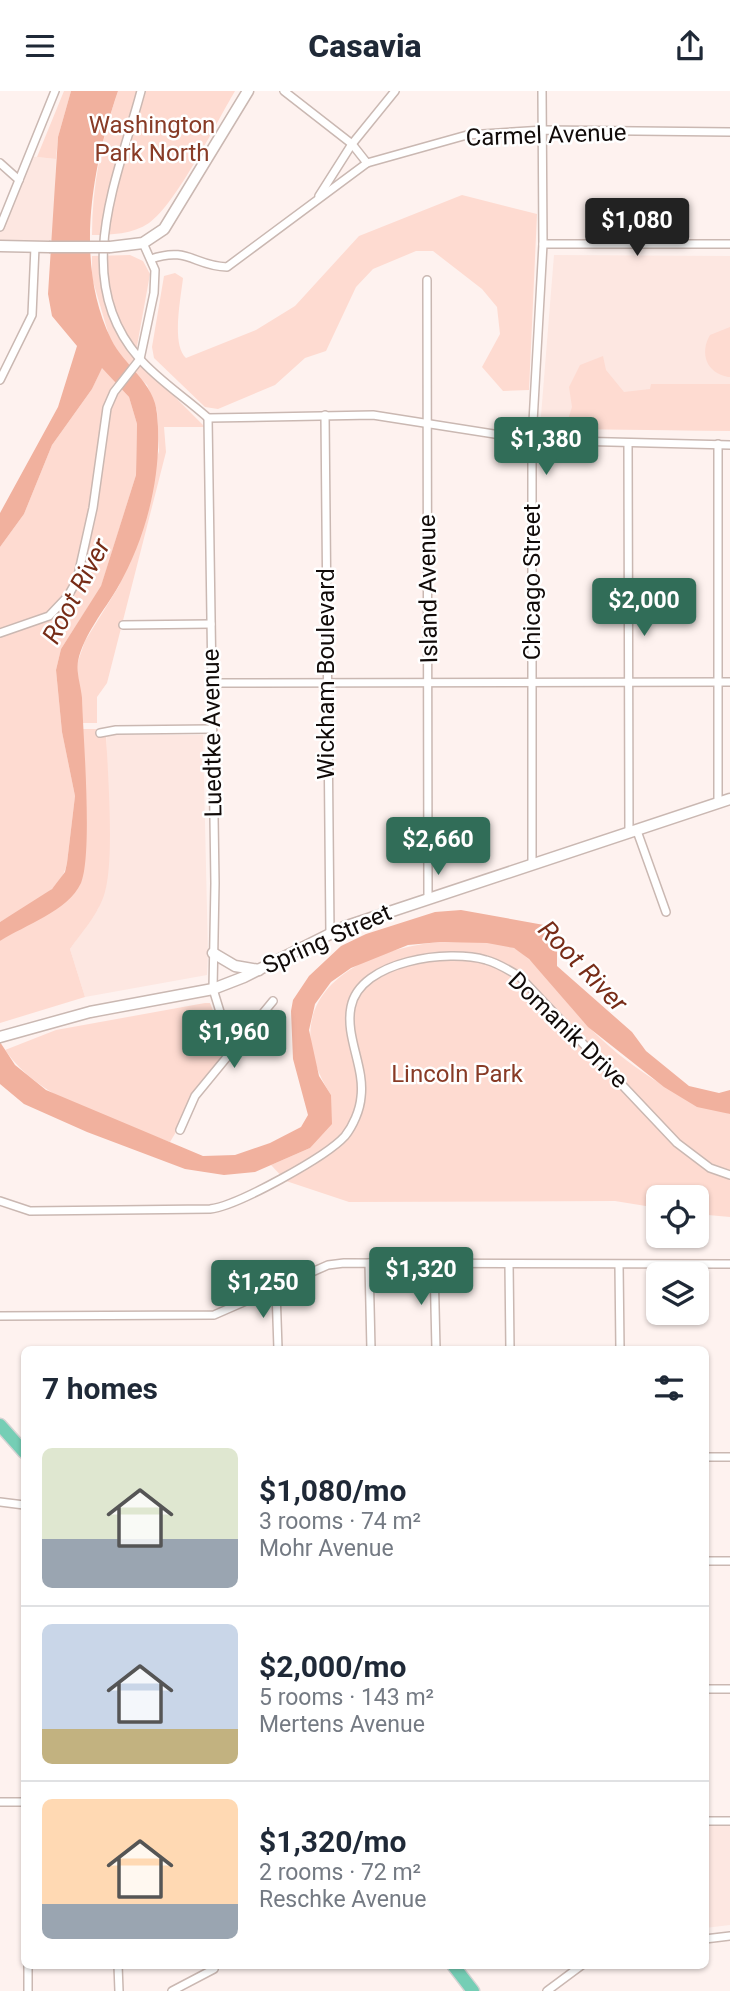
<!DOCTYPE html>
<meta charset="utf-8">
<style>
:root{--surface:#fff;--page:#f6f6f7;--text:#1f2937;--muted:#747a83;--line:#e0e1e3;--accent:#316d58}
body{margin:0;font-family:Roboto,sans-serif;background:var(--page);color:var(--text);height:100vh;display:flex;flex-direction:column;font-size:26px;white-space:nowrap}
*{box-sizing:border-box;margin:0}
p{font-size:23px;color:var(--muted)}
.icon{flex:none;width:38px;height:38px;fill:none;stroke:currentColor;stroke-width:2;stroke-linecap:round;stroke-linejoin:round}
.map{position:relative;flex:1;overflow:hidden}
.sheet{position:absolute;left:21px;top:1255px;width:688px;height:623px;display:flex;flex-direction:column;background:var(--surface);border-radius:10px;box-shadow:0 2px 5px #0004}
.sheet>*{flex:none}
.controls{position:absolute;left:646px;top:1094px;display:grid;gap:14px}
.controls a{display:grid;place-items:center;width:63px;height:63px;border-radius:10px;background:var(--surface);box-shadow:0 2px 5px #0004;font-size:35px}
.price{position:absolute;translate:-50% -60px;padding:0 16px;border-radius:7px;background:var(--accent);color:#fff;font-size:23px;line-height:46px;filter:drop-shadow(0 2px 4px #0008)}
.price::after{content:'';position:absolute;left:50%;top:42px;width:21px;height:16px;margin-left:-10px;background:inherit;clip-path:polygon(0 0,100% 0,50% 100%)}
.price.current{background:#222;color:#fff}
ul{padding:0;list-style:none}
li{display:flex;align-items:center;gap:21px;height:175px;padding:0 21px}
li+li{border-top:2px solid var(--line)}
li span{display:grid;place-items:center;flex:none;width:196px;height:140px;border-radius:10px;color:#555}
li>.icon{margin-inline-start:auto}
span .icon{width:84px;height:84px;fill:#fffc;stroke-width:1}
li b{font-size:30px}
h2{display:flex;justify-content:space-between;align-items:center;height:84px;padding:0 21px;font-size:30px}
header{display:flex;justify-content:space-between;align-items:center;height:91px;padding:0 21px;background:var(--surface);font-size:32px;font-weight:800}
.map>svg:first-child{display:block}
</style>
<header><svg class="icon" aria-label="menu" viewBox="0 0 24 24"><path d="M4 6h16M4 12h16M4 18h16"/></svg>Casavia<svg class="icon" aria-label="share" viewBox="0 0 24 24"><path d="M12 15V3M7 8l5-5 5 5M5 13v7h14v-7"/></svg></header>
<div class="map">
<svg width="730" height="1900" viewBox="0 0 730 1900">
<rect width="100%" height="100%" fill="#fef2ef"/>
<!-- built -->
<g fill="#fde7e1">
<polygon points="28,65 56,68 54,143 49,156 0,155 0,136"/>
<polygon points="554,164 730,165 730,340 540,337"/>
<polygon points="107,644 203,644 208,863 207,884 85,906 70,858 98,818 106,795"/>
<polygon points="730,1734 730,1834 705,1837 705,1735"/>
</g>
<!-- green -->
<g fill="#fedbd1">
<polygon points="64,0 71,0 58,46 56,68 37,66"/>
<path d="M118,0H235C216,32 177,112 149,132C133,143 111,144 92,144C92,94 102,47 118,0Z"/>
<path d="M462,104L537,123L529,299L503,300L482,276L500,243L497,216L482,198L433,160H416L373,178L356,196L326,260L305,267L275,294L218,318L205,316L154,267L152,256L164,185L175,182L183,187C181,206 171,254 186,267L256,239L295,215L359,145Z"/>
<polygon points="130,164 143,170 150,183 135,266 205,336 164,336 166,361 107,592 97,606 97,632 82,632 77,573 85,550 119,495 159,360 157,319 147,294 125,273 110,248 92,187 92,165"/>
<path d="M730,236V286H728C707,282 699,263 710,244Z"/>
<polygon points="603,265 606,279 624,301 650,298 651,293 730,293 730,340 565,338 572,316 569,296 580,274"/>
<path d="M102,276L129,306L137,333L136,384L101,496L61,558L56,579L62,641L75,705L67,772C62,801 24,817 0,831V456L24,423L52,354L92,298Z"/>
<path d="M83,638H106C107,677 116,775 103,807C96,826 81,842 70,858L85,906L0,932V850L81,791L86,745Z"/>
<path d="M440,851C463,852 492,848 514,857C532,865 570,917 587,934C624,973 678,1009 730,1023V1126L697,1123L696,1106H658V1117L615,1110L349,1111L286,1090L271,1074L310,1057L331,1004C271,910 352,859 440,851Z"/>
<path d="M205,912H210L217,929L233,945L170,1051C114,1029 41,1011 5,959L56,939Z"/>
</g>
<!-- water -->
<g fill="#f1b19e">
<path d="M71,0H118C92,76 74,172 111,248C124,275 155,292 157,323C163,381 147,445 118,496C104,520 84,543 78,570C76,582 81,595 82,607C83,644 93,763 81,792C68,820 25,834 0,850V831L52,798L65,781L67,772L75,705L62,641L56,579L61,558L101,495L136,384L137,333L129,306L102,277L92,298L52,354L24,423L0,456V422L58,316L77,255L52,225L48,203L58,46Z"/>
<polygon points="461,819 544,834 557,855 557,875 632,941 646,960 689,995 719,1002 730,999 730,1023 697,1016 664,996 588,936 529,868 514,857 487,852 440,851 408,854 351,877 331,891 315,913 309,939 319,985 331,1004 332,1033 310,1057 255,1081 224,1084 185,1078 87,1041 24,1013 0,993 0,951 15,974 46,999 203,1065 235,1064 270,1052 301,1036 308,1024 293,968 291,920 293,909 309,885 341,855 366,843 435,821"/>
</g>
<g fill="none" stroke-linecap="round" stroke-linejoin="round">
<!-- street casing -->
<g stroke="#cab8b2" stroke-width="10">
<g id="street">
<path d="M141,0C118,87 70,188 139,267C158,289 186,307 208,327L373,324L532,349L730,354"/>
<polyline points="284,0 352,53 367,72"/>
<polyline points="0,72 19,89"/>
<polyline points="319,105 352,53 395,0"/>
<polyline points="0,136 55,0"/>
<polyline points="543,153 730,153"/>
<path d="M151,168C188,155 194,175 227,176L367,72L467,44L544,39L730,41"/>
<polyline points="427,189 428,806"/>
<polyline points="0,289 32,224 35,156"/>
<polyline points="325,324 330,842"/>
<polyline points="208,327 215,792 213,898 221,924 244,945"/>
<polyline points="628,352 629,742"/>
<polyline points="718,353 718,712"/>
<polyline points="123,534 211,533"/>
<polyline points="0,542 49,525 68,505 77,489 93,417 107,317 114,301 140,268 154,202 155,179 143,152"/>
<polyline points="211,592 730,591"/>
<polyline points="100,642 116,639 212,638"/>
<polyline points="637,740 666,821"/>
<polyline points="532,773 532,349 543,153 542,0"/>
<polyline points="180,1039 195,1005 273,910"/>
<path d="M0,1110L30,1120L210,1118C237,1115 326,1066 345,1045C353,1035 360,1019 361,1006C365,976 345,946 351,916C360,869 449,858 486,869C498,872 508,879 519,885L677,1052L710,1077L730,1084"/>
<polyline points="369,1172 371,1258"/>
<polyline points="434,1173 436,1258"/>
<polyline points="509,1173 510,1258"/>
<polyline points="619,1174 620,1258"/>
<polyline points="276,1199 278,1258"/>
<polyline points="0,1225 214,1224 328,1174 344,1172 730,1173"/>
<polyline points="705,1366 730,1366"/>
<polyline points="0,1411 24,1414"/>
<polyline points="705,1470 730,1470"/>
<polyline points="705,1598 730,1598"/>
<polyline points="0,1711 24,1711"/>
<polyline points="705,1730 730,1730"/>
<polyline points="705,1848 730,1845"/>
<polyline points="28,1874 28,1900"/>
<polyline points="118,1874 119,1900"/>
<polyline points="172,1900 214,1878"/>
<polyline points="547,1900 582,1874"/>
</g>
</g>
<!-- secondary casing -->
<g stroke="#cab8b2" stroke-width="13">
<g id="secondary">
<polyline points="0,155 49,156"/>
<polyline points="110,156 143,152 164,138 248,0"/>
<polyline points="213,862 235,875 259,879"/>
<polyline points="0,946 90,921 213,898 244,886 344,836 730,708"/>
</g>
</g>
<!-- primary casing -->
<g stroke="#d4d3d3" stroke-width="15">
<g id="primary">
<polyline points="0,1334 24,1361"/>
<polyline points="453,1874 473,1900"/>
</g>
</g>
<!-- street -->
<use href="#street" stroke="#fff" stroke-width="7"/>
<!-- secondary -->
<use href="#secondary" stroke="#fff" stroke-width="10"/>
<!-- primary -->
<use href="#primary" stroke="#75ceb5" stroke-width="12"/>
<!-- secondary-bridge casing -->
<g stroke="#cab8b2" stroke-width="13" stroke-linecap="butt">
<polyline id="secondary-bridge" points="49,156 110,156"/>
</g>
<!-- secondary-bridge -->
<use href="#secondary-bridge" stroke="#fff" stroke-width="10"/>
</g>
<g text-anchor="middle" stroke-width="5" stroke-linejoin="round" paint-order="stroke">
<!-- park labels -->
<g font-size="24" fill="#883b26" stroke="#fff">
<text x="152" y="42">Washington<tspan x="152" dy="28">Park North</tspan></text>
<text x="457" y="991">Lincoln Park</text>
</g>
<!-- street labels -->
<g font-size="24" fill="#110b09" stroke="#fff">
<text transform="translate(546 44) rotate(-2)" y="8">Carmel Avenue</text>
<text transform="translate(532 491) rotate(-90)" y="8">Chicago Street</text>
<text transform="translate(428 498) rotate(-91)" y="8">Island Avenue</text>
<text transform="translate(326 583) rotate(-90)" y="8">Wickham Boulevard</text>
<text transform="translate(212 642) rotate(-91)" y="8">Luedtke Avenue</text>
<text transform="translate(327 848) rotate(-24)" y="8">Spring Street</text>
<text transform="translate(568 939) rotate(44)" y="8">Domanik Drive</text>
</g>
<!-- water labels -->
<g font-size="26" font-style="italic" fill="#772c17" stroke="#fff">
<text transform="translate(76 500) rotate(-62)" y="9">Root River</text>
<text transform="translate(583 875) rotate(46)" y="9">Root River</text>
</g>
</g>
</svg>
<div class="controls">
<a><svg class="icon" aria-label="locate" viewBox="0 0 24 24"><circle cx="12" cy="12" r="6"/><path d="M12 2v4M12 18v4M2 12h4M18 12h4"/></svg></a>
<a><svg class="icon" aria-label="layers" viewBox="0 0 24 24"><path d="M12 4l9 5-9 5-9-5zM3 14l9 5 9-5"/></svg></a>
</div>
<b class="price current" style="left:637px;top:167px">$1,080</b>
<b class="price" style="left:546px;top:386px">$1,380</b>
<b class="price" style="left:644px;top:547px">$2,000</b>
<b class="price" style="left:438px;top:786px">$2,660</b>
<b class="price" style="left:234px;top:979px">$1,960</b>
<b class="price" style="left:421px;top:1216px">$1,320</b>
<b class="price" style="left:263px;top:1229px">$1,250</b>
<section class="sheet">
<h2>7 homes<svg class="icon" aria-label="filters" viewBox="0 0 24 24"><path d="M4 7h16M4 17h16"/><circle cx="9" cy="7" r="2"/><circle cx="15" cy="17" r="2"/></svg></h2>
<ul>
<li><span style="background:linear-gradient(#dfe7d0 65%,#9aa5b1 0)"><svg class="icon" aria-label="home" viewBox="0 0 24 24"><path d="M3 11l9-7 9 7M6 9v11h12V9"/></svg></span><div><b>$1,080/mo</b><p>3 rooms · 74 m²</p><p>Mohr Avenue</p></div></li>
<li><span style="background:linear-gradient(#c9d6e8 75%,#c2b280 0)"><svg class="icon" aria-label="home" viewBox="0 0 24 24"><path d="M3 11l9-7 9 7M6 9v11h12V9"/></svg></span><div><b>$2,000/mo</b><p>5 rooms · 143 m²</p><p>Mertens Avenue</p></div></li>
<li><span style="background:linear-gradient(#ffd9b3 75%,#9aa5b1 0)"><svg class="icon" aria-label="home" viewBox="0 0 24 24"><path d="M3 11l9-7 9 7M6 9v11h12V9"/></svg></span><div><b>$1,320/mo</b><p>2 rooms · 72 m²</p><p>Reschke Avenue</p></div></li>
</ul>
</section>
</div>
